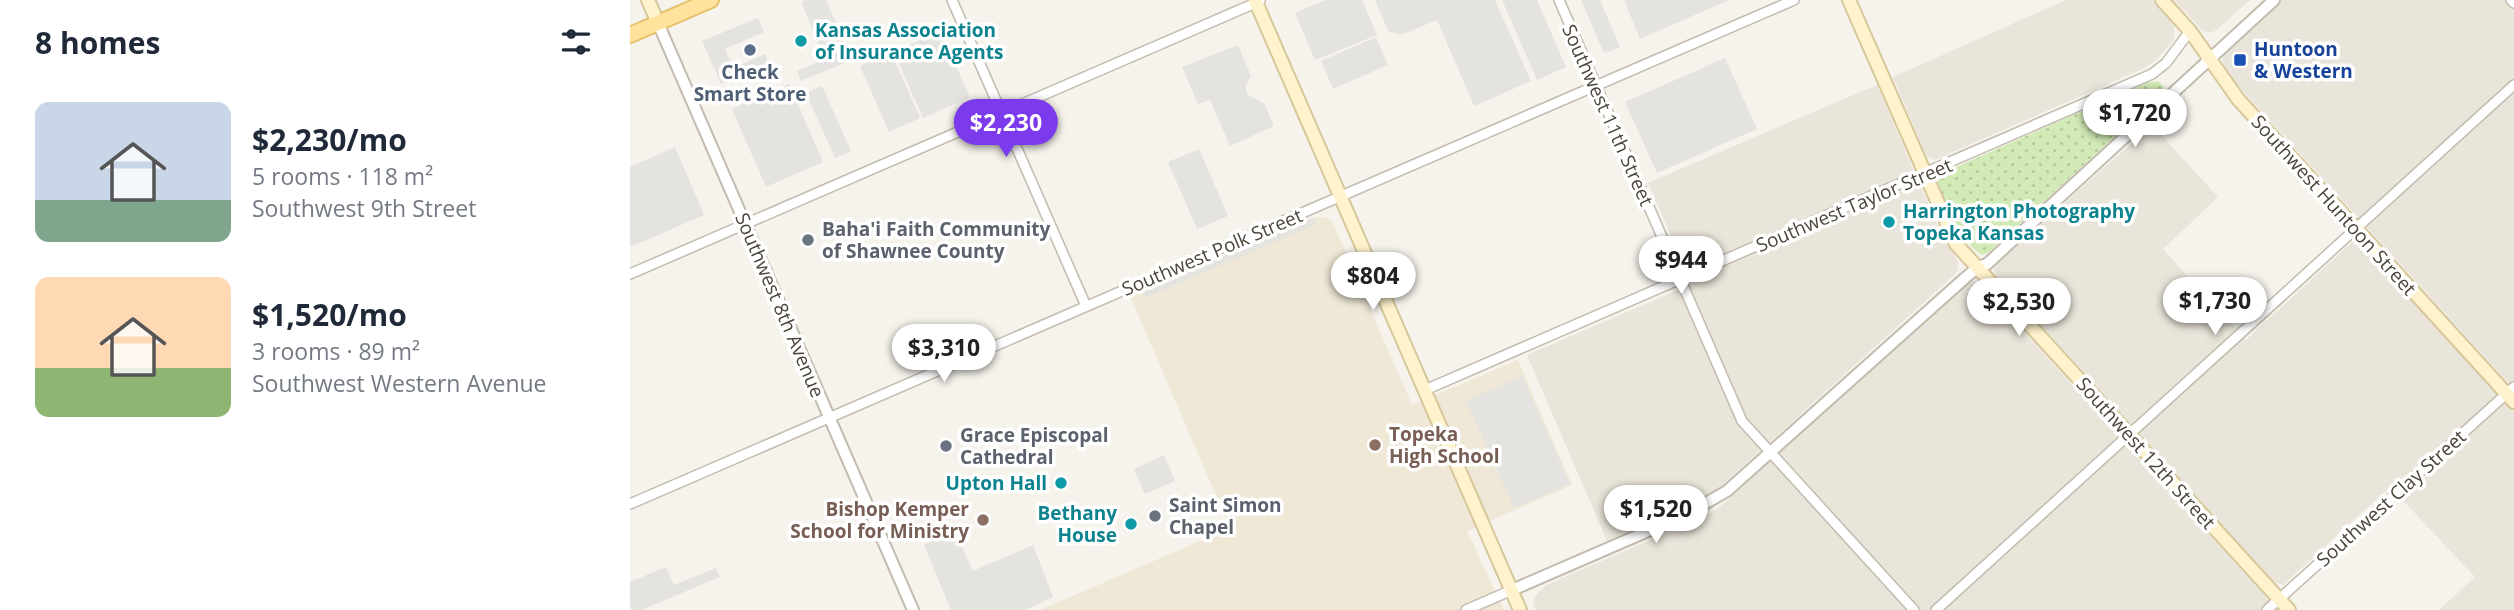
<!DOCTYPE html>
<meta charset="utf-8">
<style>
:root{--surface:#fff;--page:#f6f6f7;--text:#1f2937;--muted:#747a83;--accent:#7c3aed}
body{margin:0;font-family:"Open Sans",sans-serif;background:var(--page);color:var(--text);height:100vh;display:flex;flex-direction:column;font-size:26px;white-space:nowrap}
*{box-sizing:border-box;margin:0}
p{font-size:23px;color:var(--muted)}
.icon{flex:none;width:38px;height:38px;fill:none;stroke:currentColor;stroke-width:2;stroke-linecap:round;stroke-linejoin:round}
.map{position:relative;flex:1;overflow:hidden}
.sheet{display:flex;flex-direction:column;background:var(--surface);width:630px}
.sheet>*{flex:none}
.price{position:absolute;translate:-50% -60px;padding:0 16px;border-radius:24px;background:#fff;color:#222;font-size:23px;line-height:46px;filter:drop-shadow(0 2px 4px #0008)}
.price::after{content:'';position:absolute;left:50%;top:42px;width:21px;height:16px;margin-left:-10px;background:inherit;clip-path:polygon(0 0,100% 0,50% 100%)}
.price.active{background:var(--accent);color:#fff}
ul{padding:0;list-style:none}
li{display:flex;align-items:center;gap:21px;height:175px;padding:0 35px}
li span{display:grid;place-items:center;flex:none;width:196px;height:140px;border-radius:14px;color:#555}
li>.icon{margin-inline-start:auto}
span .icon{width:84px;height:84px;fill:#fffc;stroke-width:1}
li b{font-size:30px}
h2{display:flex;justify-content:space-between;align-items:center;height:84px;padding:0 35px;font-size:30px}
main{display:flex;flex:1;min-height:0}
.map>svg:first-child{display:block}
</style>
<main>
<section class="sheet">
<h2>8 homes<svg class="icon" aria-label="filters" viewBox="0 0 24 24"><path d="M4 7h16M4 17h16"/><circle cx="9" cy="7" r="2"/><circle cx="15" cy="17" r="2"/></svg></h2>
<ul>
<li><span style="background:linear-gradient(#c9d6e8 70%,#7fa58c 0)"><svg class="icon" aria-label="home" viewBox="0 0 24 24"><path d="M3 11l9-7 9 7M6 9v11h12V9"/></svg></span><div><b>$2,230/mo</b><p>5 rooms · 118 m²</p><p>Southwest 9th Street</p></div></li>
<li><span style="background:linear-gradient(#ffd9b3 65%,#8fb573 0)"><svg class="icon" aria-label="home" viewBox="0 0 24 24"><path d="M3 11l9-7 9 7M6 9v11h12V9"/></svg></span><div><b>$1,520/mo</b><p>3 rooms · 89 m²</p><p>Southwest Western Avenue</p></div></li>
</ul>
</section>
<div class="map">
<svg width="1884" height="610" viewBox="0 0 1884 610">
<defs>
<pattern id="park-dots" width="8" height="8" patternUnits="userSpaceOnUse" patternTransform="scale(1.75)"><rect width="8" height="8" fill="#d2eab5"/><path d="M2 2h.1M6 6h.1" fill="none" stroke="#b6ca9c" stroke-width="1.8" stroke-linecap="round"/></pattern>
</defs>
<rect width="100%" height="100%" fill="#f6f3ec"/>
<!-- residential -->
<g fill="#eae5da">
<polygon points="1436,0 1524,0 1544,23 1544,40 1525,61 1514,68 1305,160 1296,156 1263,77"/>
<polygon points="1544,0 1620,0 1585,31 1579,33 1573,31"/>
<polygon points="1651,0 1884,0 1884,389 1603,80 1594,66 1592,54"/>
<polygon points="1247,85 1313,238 1328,261 1328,269 1324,275 1086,491 977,541 897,355 1062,284 1018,183"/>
<polygon points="1522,125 1588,197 1533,249 1616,340 1722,242 1727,241 1732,244 1884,411 1884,610 1809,610 1845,577 1760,487 1653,585 1644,582 1367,277 1364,271 1366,265 1371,259"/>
<polygon points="1344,282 1350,284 1648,610 906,610 903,603 905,596 916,585 1062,522 1083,512 1097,501 1337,283"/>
</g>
<!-- education -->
<polygon fill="#efe8d6" points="694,217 702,221 782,405 888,360 942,485 837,531 874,610 410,610 600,528 500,296 682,218"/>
<!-- park -->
<path fill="url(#park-dots)" d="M1528,81L1533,86V92L1359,252L1353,255C1335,250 1310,195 1306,176L1516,83Z"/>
<!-- parking -->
<g fill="#e5e3e0">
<polygon points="174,0 196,0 222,60 171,81 167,71 195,59 172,4"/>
<polygon points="695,0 732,0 747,35 685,60 665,13"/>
<polygon points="745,0 865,0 901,81 844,106 807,20 771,35 758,31"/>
<polygon points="872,0 907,0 936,67 907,80"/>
<polygon points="951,0 970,0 990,47 974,53"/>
<polygon points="994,0 1099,0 1010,39"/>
<polygon points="128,18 134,32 95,49 103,68 135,54 139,64 91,84 72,41"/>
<polygon points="310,31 340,97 293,118 264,52"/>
<polygon points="746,37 758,65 703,89 691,61"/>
<polygon points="608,45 621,76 615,87 618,95 634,103 644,126 600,146 580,100 568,104 552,67"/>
<polygon points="261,52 290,118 259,132 230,66"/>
<polygon points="1095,58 1127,129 1027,173 995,102"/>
<polygon points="159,84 193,162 136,187 102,109"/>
<polygon points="192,86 221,151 205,158 176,93"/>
<polygon points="45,147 74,215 0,247 0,167"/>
<polygon points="569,149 598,216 567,229 538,162"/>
<polygon points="682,218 687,224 515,298 512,291"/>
<polygon points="892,376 940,484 884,508 836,401"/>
<polygon points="534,455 545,481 515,494 504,469"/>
<polygon points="325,531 343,571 403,545 423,597 395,610 321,610 294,545"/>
<polygon points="36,567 44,585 86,568 90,577 11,610 2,610 0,605 0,582"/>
</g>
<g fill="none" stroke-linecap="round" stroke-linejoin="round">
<!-- minor casing -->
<g stroke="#c2bbae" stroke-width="12">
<g id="minor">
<polyline points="322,0 456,306"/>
<polyline points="929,0 1112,421 1284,610"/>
<polyline points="1881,0 1884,3"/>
<polyline points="0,274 630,1"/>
<polyline points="795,390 1522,74 1536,63 1560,31"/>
<polyline points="0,504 1164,0"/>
<polyline points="836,610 882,590"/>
<polyline points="1306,610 1884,85"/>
<polyline points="1637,610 1884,387"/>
</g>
</g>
<!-- tertiary casing -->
<g stroke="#c2bbae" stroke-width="14">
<g id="tertiary">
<polyline points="28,23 283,610"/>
<polyline points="882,590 1055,515 1097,491 1335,278 1348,267 1357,264 1644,0"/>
</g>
</g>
<!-- secondary casing -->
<g stroke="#d6c79b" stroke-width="16">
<g id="secondary">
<polyline points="18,0 28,23"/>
<polyline points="625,0 890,610"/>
<polyline points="1219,0 1326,244 1659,610"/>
<polyline points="1532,0 1560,31 1608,99 1884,402"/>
</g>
</g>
<!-- primary casing -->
<g stroke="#e6c16a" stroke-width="18">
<polyline id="primary" points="0,35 81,0"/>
</g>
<!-- minor -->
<use href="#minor" stroke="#fff" stroke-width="9"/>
<!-- tertiary -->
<use href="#tertiary" stroke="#fff" stroke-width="10"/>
<!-- secondary -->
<use href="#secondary" stroke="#fff3cd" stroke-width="12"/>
<!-- primary -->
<use href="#primary" stroke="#ffe39c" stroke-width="14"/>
</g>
<!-- markers -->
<g fill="#0f9aa8" stroke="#fff" stroke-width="2.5">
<circle cx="171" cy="41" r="7"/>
<circle cx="1259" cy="222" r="7"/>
<circle cx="431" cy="483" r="7"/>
<circle cx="501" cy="524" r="7"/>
</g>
<circle fill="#5c6f8a" stroke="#fff" stroke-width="2.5" cx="120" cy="50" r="7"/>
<rect fill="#1a4fb4" stroke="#fff" stroke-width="2.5" x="1603" y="53" width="14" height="14" rx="3.5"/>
<g fill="#6b7280" stroke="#fff" stroke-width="2.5">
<circle cx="178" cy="240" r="7"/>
<circle cx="316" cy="446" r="7"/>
<circle cx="525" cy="516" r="7"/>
</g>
<g fill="#8d6e63" stroke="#fff" stroke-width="2.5">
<circle cx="745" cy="445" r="7"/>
<circle cx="353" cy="520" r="7"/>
</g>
<g text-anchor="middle" stroke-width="7" stroke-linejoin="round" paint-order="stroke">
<!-- culture labels -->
<g font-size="19" font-weight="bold" fill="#0d838f" stroke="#fff" text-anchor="start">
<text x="185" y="37">Kansas Association<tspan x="185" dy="22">of Insurance Agents</tspan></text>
<text x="1273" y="218">Harrington Photography<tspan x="1273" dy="22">Topeka Kansas</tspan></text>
<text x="417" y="490" text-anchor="end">Upton Hall</text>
<text x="487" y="520" text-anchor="end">Bethany<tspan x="487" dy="22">House</tspan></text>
</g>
<!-- transit labels -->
<g font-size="19" font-weight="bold" fill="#164399" stroke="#fff" text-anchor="start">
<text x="1624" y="56">Huntoon<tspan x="1624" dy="22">&amp; Western</tspan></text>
</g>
<!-- service labels -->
<g font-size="19" font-weight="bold" fill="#4e5e75" stroke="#fff">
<text x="120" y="79">Check<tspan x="120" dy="22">Smart Store</tspan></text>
</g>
<!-- street labels -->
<g font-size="19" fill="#4b4439" stroke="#fff">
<text transform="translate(978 115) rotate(66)" y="7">Southwest 11th Street</text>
<text transform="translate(1224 205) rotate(-23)" y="7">Southwest Taylor Street</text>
<text transform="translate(1704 205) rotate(48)" y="7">Southwest Huntoon Street</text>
<text transform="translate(582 252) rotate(-23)" y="7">Southwest Polk Street</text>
<text transform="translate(150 305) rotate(67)" y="7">Southwest 8th Avenue</text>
<text transform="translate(1516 453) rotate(48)" y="7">Southwest 12th Street</text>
<text transform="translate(1761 498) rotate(-42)" y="7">Southwest Clay Street</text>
</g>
<!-- worship labels -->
<g font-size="19" font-weight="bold" fill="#5b616d" stroke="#fff" text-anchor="start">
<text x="192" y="236">Baha'i Faith Community<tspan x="192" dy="22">of Shawnee County</tspan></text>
<text x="330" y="442">Grace Episcopal<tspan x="330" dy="22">Cathedral</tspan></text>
<text x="539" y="512">Saint Simon<tspan x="539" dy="22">Chapel</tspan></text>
</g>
<!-- education labels -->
<g font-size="19" font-weight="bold" fill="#785e54" stroke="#fff" text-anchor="start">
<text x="759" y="441">Topeka<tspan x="759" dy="22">High School</tspan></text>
<text x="339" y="516" text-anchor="end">Bishop Kemper<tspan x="339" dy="22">School for Ministry</tspan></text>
</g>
</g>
</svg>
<b class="price" style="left:1505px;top:149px">$1,720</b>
<b class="price active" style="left:376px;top:159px">$2,230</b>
<b class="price" style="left:1051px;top:296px">$944</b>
<b class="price" style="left:743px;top:312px">$804</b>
<b class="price" style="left:1585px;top:337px">$1,730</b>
<b class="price" style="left:1389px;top:338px">$2,530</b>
<b class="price" style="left:314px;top:384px">$3,310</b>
<b class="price" style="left:1026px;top:545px">$1,520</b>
</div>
</main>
